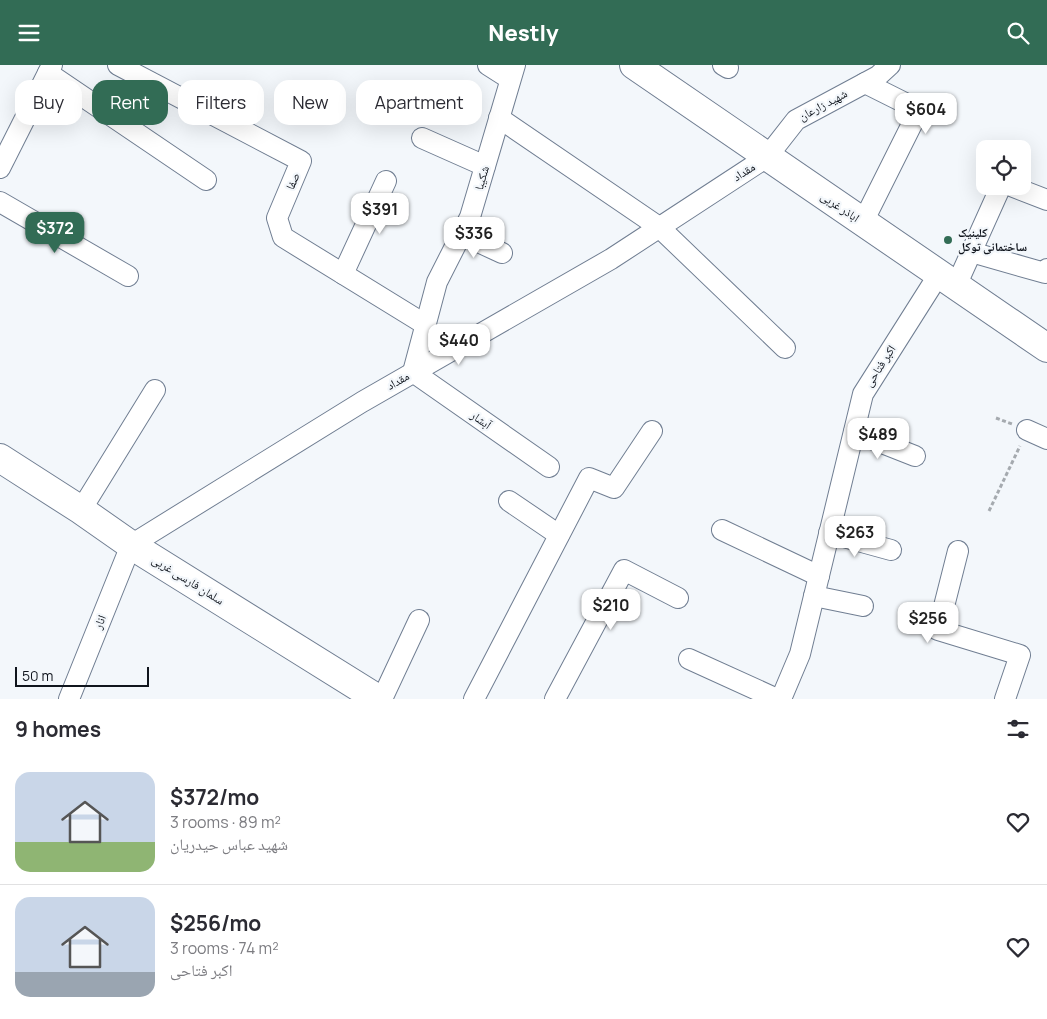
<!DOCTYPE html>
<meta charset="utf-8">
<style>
:root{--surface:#fff;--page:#f7f7f7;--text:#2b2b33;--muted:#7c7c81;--line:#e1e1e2;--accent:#326c55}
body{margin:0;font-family:Manrope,"Noto Naskh Arabic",sans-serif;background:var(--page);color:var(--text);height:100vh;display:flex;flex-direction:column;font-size:19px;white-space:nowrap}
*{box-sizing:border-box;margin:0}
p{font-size:16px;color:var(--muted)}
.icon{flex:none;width:28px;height:28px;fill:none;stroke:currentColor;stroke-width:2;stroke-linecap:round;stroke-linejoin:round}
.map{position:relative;height:634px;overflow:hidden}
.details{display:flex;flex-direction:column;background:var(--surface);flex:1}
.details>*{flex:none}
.hud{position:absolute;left:15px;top:15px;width:500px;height:45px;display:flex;gap:10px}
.buttons{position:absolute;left:976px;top:75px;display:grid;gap:10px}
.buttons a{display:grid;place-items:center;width:55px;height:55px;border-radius:10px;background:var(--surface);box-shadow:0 5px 20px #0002;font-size:25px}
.scale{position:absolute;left:15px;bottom:12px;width:134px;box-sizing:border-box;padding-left:5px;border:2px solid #10151d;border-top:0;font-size:14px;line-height:18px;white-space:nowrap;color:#10151d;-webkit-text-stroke:4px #f3f7fb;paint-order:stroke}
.price{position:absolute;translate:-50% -42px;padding:0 11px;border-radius:10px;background:#fff;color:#222;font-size:16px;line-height:32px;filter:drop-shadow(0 1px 2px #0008)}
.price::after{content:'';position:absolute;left:50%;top:30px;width:15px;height:11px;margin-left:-8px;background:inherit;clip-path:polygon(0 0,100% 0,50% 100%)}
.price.active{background:var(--accent);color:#fff}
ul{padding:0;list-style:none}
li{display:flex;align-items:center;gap:15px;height:125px;padding:0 15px}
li+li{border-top:1px solid var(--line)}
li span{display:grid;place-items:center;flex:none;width:140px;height:100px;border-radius:15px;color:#555}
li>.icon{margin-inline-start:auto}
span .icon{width:60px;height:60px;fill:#fffc;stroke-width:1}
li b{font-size:21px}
h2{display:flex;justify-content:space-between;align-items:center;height:60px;padding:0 15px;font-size:21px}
.tag{padding:0 18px;border-radius:15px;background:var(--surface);box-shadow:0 5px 20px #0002;font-size:18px;line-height:45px}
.tag.active{background:var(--accent);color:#fff}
header{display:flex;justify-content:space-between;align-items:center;height:65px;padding:0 15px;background:var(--accent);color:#fff;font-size:22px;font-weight:800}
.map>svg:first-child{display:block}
</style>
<header><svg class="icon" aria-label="menu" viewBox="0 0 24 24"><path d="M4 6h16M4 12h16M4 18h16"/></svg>Nestly<svg class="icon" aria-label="search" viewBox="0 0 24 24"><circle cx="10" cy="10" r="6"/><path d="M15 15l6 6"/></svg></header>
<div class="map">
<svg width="1047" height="634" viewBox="0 0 1047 634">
<rect width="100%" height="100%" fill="#f3f7fb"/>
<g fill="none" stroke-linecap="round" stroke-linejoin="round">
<!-- street casing -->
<g stroke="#707e92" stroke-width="22">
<g id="street">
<polyline points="118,0 301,96 277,153 283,172 426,260"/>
<polyline points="488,0 510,14"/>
<polyline points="515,0 470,152 437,217 413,307 549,402"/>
<polyline points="723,0 728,3"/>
<polyline points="48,8 206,115"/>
<polyline points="499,53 659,162 785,283"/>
<polyline points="422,73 485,101"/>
<polyline points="0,103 52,0"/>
<polyline points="1011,121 1047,135"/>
<polyline points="0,137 128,211"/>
<polyline points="863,157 919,45 865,18"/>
<polyline points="461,169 502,188"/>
<polyline points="971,187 1045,208 1047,204"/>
<polyline points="343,209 386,116"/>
<polyline points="956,221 1001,121"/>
<polyline points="1027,365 1047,374"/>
<polyline points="854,367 915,391"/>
<polyline points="509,436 559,470"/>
<polyline points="81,445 155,325"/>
<polyline points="722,465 819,511"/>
<polyline points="829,468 891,485"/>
<polyline points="958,486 938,565 1020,590 1005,634"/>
<polyline points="814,531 863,541"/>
<polyline points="689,594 777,634"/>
<polyline points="69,634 131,480 362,337 611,194 767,92 796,55 878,11 890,0"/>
<polyline points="382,634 419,555"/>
<polyline points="474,634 589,413 614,423 652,366"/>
<polyline points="555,634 624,505 678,533"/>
<polyline points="781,634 800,589 863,329 939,209"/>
</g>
</g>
<!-- secondary casing -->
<g stroke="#707e92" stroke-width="30">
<g id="secondary">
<polyline points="634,0 1047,283"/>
<polyline points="0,393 81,445 131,480 378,634"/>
</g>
</g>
<!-- path -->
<g stroke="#a5aaaf" stroke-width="3" stroke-dasharray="4 2.5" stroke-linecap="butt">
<polyline points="996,353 1012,359"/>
<polyline points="989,446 1020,381"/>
</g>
<!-- street -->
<use href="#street" stroke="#fff" stroke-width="20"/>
<!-- secondary -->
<use href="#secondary" stroke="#fff" stroke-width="28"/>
</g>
<!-- markers -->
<circle fill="#326c55" stroke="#f3f7fb" stroke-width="2" cx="948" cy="175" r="5"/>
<g text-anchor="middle" stroke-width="4.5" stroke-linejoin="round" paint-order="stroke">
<!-- street labels -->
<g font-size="12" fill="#10151d" stroke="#f3f7fb">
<text transform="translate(823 40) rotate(-28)" y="4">شهید زارعان</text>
<text transform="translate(744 107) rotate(-33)" y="4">مقداد</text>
<text transform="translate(482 113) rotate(-74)" y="4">شکیبا</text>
<text transform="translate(293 116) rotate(-67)" y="4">صفا</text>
<text transform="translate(840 142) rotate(34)" y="4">اباذر غربی</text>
<text transform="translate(880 301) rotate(-57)" y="4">اکبر فتاحی</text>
<text transform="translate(398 316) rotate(-30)" y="4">مقداد</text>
<text transform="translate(481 355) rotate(35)" y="4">آبشار</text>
<text transform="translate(188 515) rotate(32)" y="4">سلمان فارسی غربی</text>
<text transform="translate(100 557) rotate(-68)" y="4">انار</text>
</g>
<!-- poi labels -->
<g font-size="12" font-weight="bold" fill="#10151d" stroke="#f3f7fb" text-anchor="start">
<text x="958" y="172">کلینیک<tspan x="958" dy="14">ساختمانی توکل</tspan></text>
</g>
</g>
</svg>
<div class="buttons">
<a><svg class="icon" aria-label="locate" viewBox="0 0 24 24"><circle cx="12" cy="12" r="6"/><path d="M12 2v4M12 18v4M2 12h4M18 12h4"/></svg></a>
</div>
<div class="scale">50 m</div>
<b class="price" style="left:926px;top:70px">$604</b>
<b class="price" style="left:380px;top:170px">$391</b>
<b class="price active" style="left:55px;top:189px">$372</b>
<b class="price" style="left:474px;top:194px">$336</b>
<b class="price" style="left:459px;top:301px">$440</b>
<b class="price" style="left:878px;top:395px">$489</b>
<b class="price" style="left:855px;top:493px">$263</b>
<b class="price" style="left:611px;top:566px">$210</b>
<b class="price" style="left:928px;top:579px">$256</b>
<div class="hud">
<a class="tag">Buy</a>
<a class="tag active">Rent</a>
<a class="tag">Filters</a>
<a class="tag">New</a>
<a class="tag">Apartment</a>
</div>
</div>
<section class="details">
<h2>9 homes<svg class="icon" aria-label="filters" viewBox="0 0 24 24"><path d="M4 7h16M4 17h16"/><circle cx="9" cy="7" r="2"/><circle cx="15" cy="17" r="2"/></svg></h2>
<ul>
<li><span style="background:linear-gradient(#c9d6e8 70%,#8fb573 0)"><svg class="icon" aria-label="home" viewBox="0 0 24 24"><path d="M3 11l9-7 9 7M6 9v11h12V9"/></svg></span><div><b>$372/mo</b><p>3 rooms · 89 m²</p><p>شهید عباس حیدریان</p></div><svg class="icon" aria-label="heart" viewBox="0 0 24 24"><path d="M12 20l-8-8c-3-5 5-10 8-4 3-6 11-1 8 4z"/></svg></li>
<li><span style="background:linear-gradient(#c9d6e8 75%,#9aa5b1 0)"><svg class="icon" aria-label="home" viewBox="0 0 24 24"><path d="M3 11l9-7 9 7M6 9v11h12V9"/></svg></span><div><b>$256/mo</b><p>3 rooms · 74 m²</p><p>اکبر فتاحی</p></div><svg class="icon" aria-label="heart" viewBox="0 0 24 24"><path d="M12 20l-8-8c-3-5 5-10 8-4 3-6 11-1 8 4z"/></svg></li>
</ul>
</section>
